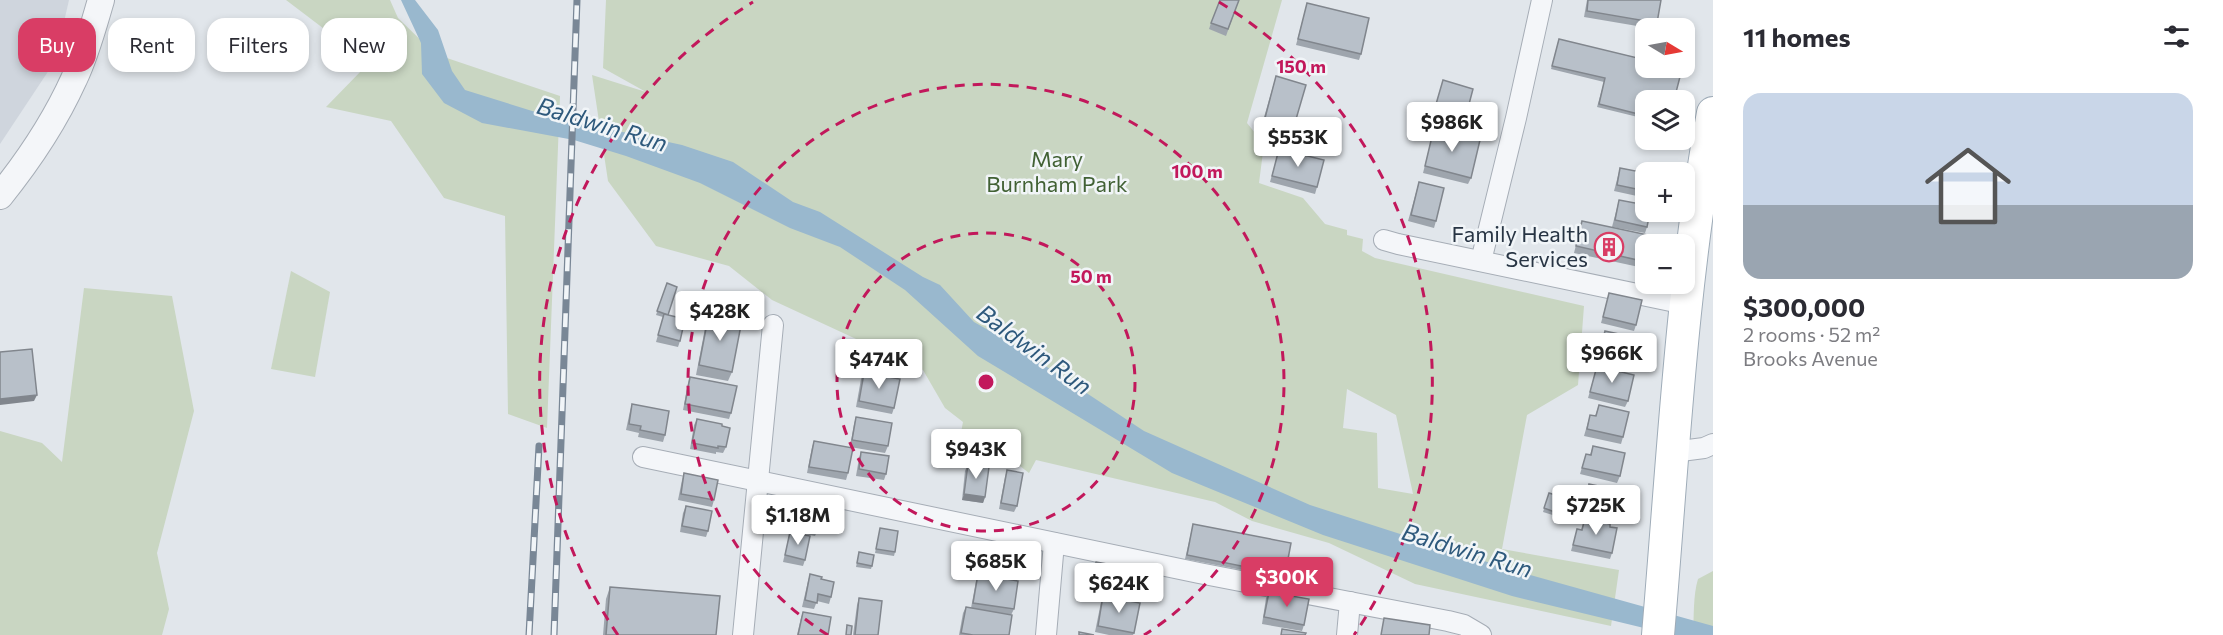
<!DOCTYPE html>
<meta charset="utf-8">
<style>
:root{--surface:#fff;--page:#f7f7f7;--text:#2b2b33;--muted:#7c7c81;--line:#e1e1e2;--accent:#d93d65}
body{margin:0;font-family:Commissioner,sans-serif;background:var(--page);color:var(--text);height:100vh;display:flex;flex-direction:column;font-size:22px;white-space:nowrap}
*{box-sizing:border-box;margin:0}
p{font-size:20px;color:var(--muted)}
.icon{flex:none;width:33px;height:33px;fill:none;stroke:currentColor;stroke-width:2;stroke-linecap:round;stroke-linejoin:round}
.map{position:relative;flex:1;overflow:hidden}
.details{display:flex;flex-direction:column;background:var(--surface);width:510px}
.details>*{flex:none}
.banner{position:absolute;left:18px;top:18px;width:570px;height:54px;display:flex;gap:12px}
.needle{width:39px;rotate:100deg}
.tools{position:absolute;left:1635px;top:18px;display:grid;gap:12px}
.tools a{display:grid;place-items:center;width:60px;height:60px;border-radius:12px;background:var(--surface);box-shadow:0 3px 9px #0003;font-size:30px}
.price{position:absolute;translate:-50% -51px;padding:0 14px;border-radius:6px;background:#fff;color:#222;font-size:20px;line-height:39px;filter:drop-shadow(0 2px 3px #0008)}
.price::after{content:'';position:absolute;left:50%;top:36px;width:18px;height:14px;margin-left:-9px;background:inherit;clip-path:polygon(0 0,100% 0,50% 100%)}
.price.selected{background:var(--accent);color:#fff}
ul{padding:0;list-style:none}
li{display:grid;align-content:center;gap:12px;height:318px;padding:0 30px}
li+li{border-top:2px solid var(--line)}
li span{display:grid;place-items:center;height:186px;border-radius:18px;color:#555}
li>.icon{margin-inline-start:auto}
span .icon{width:108px;height:108px;fill:#fffc;stroke-width:1}
li b{font-size:26px}
h2{display:flex;justify-content:space-between;align-items:center;height:72px;padding:0 30px;font-size:26px}
.tag{padding:0 21px;border-radius:18px;background:var(--surface);box-shadow:0 3px 9px #0003;font-size:21px;line-height:54px}
.tag.selected{background:var(--accent);color:#fff}
main{display:flex;flex:1;min-height:0}
.map>svg:first-child{display:block}
</style>
<main>
<div class="map">
<svg width="1713" height="635" viewBox="0 0 1713 635">
<rect width="100%" height="100%" fill="#e1e6eb"/>
<!-- built -->
<polygon fill="#cfd5dd" points="0,0 69,0 55,61 0,144"/>
<!-- green -->
<g fill="#c9d6c2" fill-rule="evenodd">
<polygon points="286,0 390,0 398,18 435,54 560,96 547,428 508,414 505,216 444,198 391,121 326,107 362,70 340,41"/>
<path d="M606,0H1282L1247,123L1264,144L1259,183L1303,198L1325,224L1347,230V235L1363,239L1362,251L1375,258L1584,306L1578,385L1527,415L1502,549L1619,570L1611,626L1415,584L1329,543L1252,521L1215,502L1036,460L1029,473L1003,453L959,443L963,422L945,408L923,370L772,300L729,266L656,246L608,181L592,75L646,92L603,68ZM1347,389L1396,415L1413,494L1378,488L1377,433L1343,428Z"/>
<polygon points="291,271 330,292 315,377 271,369"/>
<polygon points="84,288 172,296 194,411 157,553 169,609 162,635 0,635 0,431 42,443 62,462"/>
<path d="M1713,571V635H1693C1694,617 1693,595 1698,579Z"/>
</g>
<!-- water -->
<polygon fill="#99b8ce" points="401,0 415,0 438,30 452,71 465,90 545,115 682,145 733,162 793,202 820,212 923,277 940,285 974,322 1006,340 1144,431 1310,505 1509,569 1713,626 1713,635 1673,635 1512,596 1323,535 1172,473 978,356 905,290 840,247 790,228 700,183 626,156 574,140 482,123 444,103 422,74 421,43"/>
<g fill="none" stroke-linecap="round" stroke-linejoin="round">
<!-- minor casing -->
<g stroke="#a6adb6" stroke-width="22">
<g id="minor">
<polyline points="1384,240 1398,244 1685,304"/>
<polyline points="1481,261 1516,118 1542,0"/>
<polyline points="1673,452 1704,448 1713,444"/>
<polyline points="643,457 1199,573 1448,621 1464,625 1481,635"/>
<polyline points="743,635 773,325"/>
<polyline points="1046,635 1054,543"/>
<polyline points="1347,635 1350,602"/>
</g>
</g>
<!-- tertiary casing -->
<g stroke="#a6adb6" stroke-width="28">
<path id="tertiary" d="M0,196C29,160 55,121 74,79C86,54 93,27 101,0"/>
</g>
<!-- primary casing -->
<g stroke="#9facb8" stroke-width="34">
<path id="primary" d="M1658,635C1673,461 1681,285 1713,113"/>
</g>
<!-- minor -->
<use href="#minor" stroke="#f4f6f9" stroke-width="20"/>
<!-- tertiary -->
<use href="#tertiary" stroke="#f4f6f9" stroke-width="26"/>
<!-- primary -->
<use href="#primary" stroke="#fff" stroke-width="32"/>
<!-- rail casing -->
<g stroke="#798796" stroke-width="7">
<g id="rail">
<polyline points="529,635 539,446"/>
<polyline points="554,635 577,0"/>
</g>
</g>
<!-- rail -->
<use href="#rail" stroke="#f1f5f8" stroke-width="4.5" stroke-dasharray="14" stroke-linecap="butt"/>
</g>
<!-- wall -->
<g fill="#9ea5ad">
<polygon points="1239,0 1226,36 1209,29 1211,23"/>
<polygon points="1587,0 1661,0 1657,23 1655,28 1649,28 1584,17"/>
<polygon points="1307,3 1361,54 1359,60 1296,45"/>
<polygon points="1558,42 1646,100 1646,119 1597,107 1604,82 1551,69"/>
<polygon points="1276,76 1294,126 1292,133 1262,124"/>
<polygon points="1443,80 1473,89 1461,130 1431,121"/>
<polygon points="1434,128 1471,178 1468,184 1423,173"/>
<polygon points="1279,149 1317,187 1315,194 1270,182"/>
<polygon points="1620,168 1646,173 1646,198 1614,191"/>
<polygon points="1419,182 1436,221 1434,228 1408,221"/>
<polygon points="1619,200 1647,227 1645,233 1612,227"/>
<polygon points="1582,221 1642,261 1639,267 1574,253"/>
<polygon points="667,283 667,315 680,341 678,347 656,342 663,317 656,315"/>
<polygon points="1609,293 1636,325 1634,331 1601,323"/>
<polygon points="709,313 732,372 728,381 696,375 706,323"/>
<polygon points="1605,331 1632,363 1630,369 1597,361"/>
<polygon points="1597,366 1628,401 1625,407 1588,398"/>
<polygon points="864,373 894,408 892,414 856,407 861,379"/>
<polygon points="690,377 731,413 729,419 683,410 688,383"/>
<polygon points="632,404 665,435 663,442 638,437 639,433 626,430 630,411"/>
<polygon points="1599,405 1623,437 1621,444 1584,436 1590,415 1595,416"/>
<polygon points="856,417 888,446 885,453 850,447 854,424"/>
<polygon points="697,419 722,426 726,447 723,453 716,452 716,454 690,449 694,425"/>
<polygon points="814,441 848,473 846,480 807,473 812,447"/>
<polygon points="1593,446 1620,476 1617,483 1580,474 1586,454 1590,455"/>
<polygon points="861,452 886,474 884,480 856,476 859,458"/>
<polygon points="968,464 985,497 983,503 962,500 965,471"/>
<polygon points="1007,470 1017,506 1014,512 999,509 1005,477"/>
<polygon points="684,473 714,500 712,507 678,500 682,480"/>
<polygon points="1589,484 1617,514 1614,520 1577,512 1582,493 1586,494"/>
<polygon points="1549,493 1565,498 1559,517 1543,512"/>
<polygon points="801,499 819,509 818,529 815,536 790,531 795,510 797,504 799,504"/>
<polygon points="686,506 708,531 706,537 680,532 683,513"/>
<polygon points="1585,518 1610,527 1612,553 1610,559 1571,551 1577,529 1581,530"/>
<polygon points="1193,524 1285,575 1284,578 1185,559"/>
<polygon points="880,528 895,552 894,556 875,553"/>
<polygon points="790,532 805,560 803,566 783,562"/>
<polygon points="984,551 1019,572 1016,578 980,571 982,557"/>
<polygon points="859,552 872,566 871,569 856,567"/>
<polygon points="1096,562 1132,594 1130,601 1134,633 1133,635 1109,635 1095,632 1101,602 1103,596 1089,594 1093,568"/>
<polygon points="810,574 821,579 831,597 829,604 817,601 814,609 802,607 808,581"/>
<polygon points="978,574 1014,609 1011,615 1009,635 959,635 963,613 966,607 971,608 976,581"/>
<polygon points="610,587 716,635 603,635 606,599"/>
<polygon points="1269,592 1304,625 1302,631 1262,624 1266,598"/>
<polygon points="859,598 878,635 853,635 857,605"/>
<polygon points="803,612 828,635 797,635 801,618"/>
</g>
<!-- shaded-wall -->
<g fill="#81868d">
<polygon points="37,395 34,401 0,405 0,399"/>
<polygon points="964,494 985,497 983,503 962,500"/>
</g>
<!-- building -->
<g fill="#b8c0c9" stroke="#81868d" stroke-width="1.5">
<polygon points="1220,0 1239,0 1228,29 1211,23"/>
<polygon points="1588,0 1661,0 1657,23 1587,11"/>
<polygon points="1307,3 1369,18 1361,54 1298,39"/>
<polygon points="1559,39 1646,60 1646,68 1676,68 1682,69 1674,100 1646,100 1646,116 1599,104 1605,78 1552,66"/>
<polygon points="1276,76 1306,85 1294,126 1265,118"/>
<polygon points="1443,80 1473,89 1463,127 1432,118"/>
<polygon points="1434,128 1480,140 1471,178 1425,166"/>
<polygon points="1279,149 1324,160 1317,187 1272,176"/>
<polygon points="1620,168 1646,173 1646,191 1617,185"/>
<polygon points="1419,182 1444,188 1436,221 1411,215"/>
<polygon points="1619,200 1646,205 1646,212 1650,212 1647,227 1615,220"/>
<polygon points="1582,221 1648,235 1642,261 1576,246"/>
<polygon points="667,283 677,287 668,315 657,311"/>
<polygon points="1609,293 1642,300 1636,325 1603,317"/>
<polygon points="709,313 742,320 732,372 699,365"/>
<polygon points="664,314 685,319 680,341 658,335"/>
<polygon points="1605,331 1638,338 1632,363 1599,355"/>
<polygon points="32,349 37,395 0,399 0,352"/>
<polygon points="1597,366 1634,375 1628,401 1590,392"/>
<polygon points="864,373 900,379 894,408 859,401"/>
<polygon points="690,377 737,386 731,413 685,404"/>
<polygon points="632,404 669,411 665,435 640,430 641,426 629,424"/>
<polygon points="1599,405 1629,412 1623,437 1587,429 1590,415 1596,416"/>
<polygon points="856,417 892,423 888,446 852,440"/>
<polygon points="697,419 722,424 722,426 730,428 726,447 718,446 718,448 692,443"/>
<polygon points="814,441 853,448 848,473 809,467"/>
<polygon points="1593,446 1625,453 1620,476 1582,468 1586,454 1591,455"/>
<polygon points="861,452 889,456 886,474 859,469"/>
<polygon points="968,464 989,467 985,497 964,494"/>
<polygon points="1007,470 1023,473 1017,506 1001,503"/>
<polygon points="684,473 718,480 714,500 681,494"/>
<polygon points="1589,484 1622,491 1617,514 1579,506 1582,493 1587,494"/>
<polygon points="1549,493 1565,498 1560,514 1544,508"/>
<polygon points="801,499 820,503 819,509 822,510 818,529 793,524 797,504 800,504"/>
<polygon points="686,506 712,511 708,531 682,526"/>
<polygon points="1585,518 1610,524 1610,527 1617,528 1612,553 1573,545 1577,529 1582,530"/>
<polygon points="1193,524 1291,543 1285,575 1187,555"/>
<polygon points="880,528 898,531 895,552 876,549"/>
<polygon points="790,532 810,536 805,560 785,555"/>
<polygon points="984,551 1021,558 1019,572 982,565"/>
<polygon points="859,552 874,555 872,566 857,563"/>
<polygon points="1096,562 1136,569 1132,594 1091,587"/>
<polygon points="810,574 822,577 821,579 834,582 831,597 818,594 817,603 805,600"/>
<polygon points="978,574 1018,581 1014,609 973,603"/>
<polygon points="610,587 720,596 716,635 606,635"/>
<polygon points="1269,592 1309,599 1304,625 1264,617"/>
<polygon points="1103,596 1140,603 1134,633 1098,626"/>
<polygon points="859,598 882,601 878,635 855,635"/>
<polygon points="966,607 1012,615 1009,635 973,635 961,633"/>
<polygon points="803,612 831,617 828,635 798,635"/>
<polygon points="1384,618 1430,625 1429,635 1381,635"/>
<polygon points="847,625 852,626 851,635 846,635"/>
<polygon points="1282,629 1306,633 1305,635 1281,635"/>
<polygon points="1079,632 1094,635 1079,635"/>
</g>
<!-- distance rings -->
<g fill="none" stroke="#c2185b" stroke-width="3" stroke-dasharray="10 8">
<circle cx="986" cy="382" r="149"/>
<path d="M828 635A298 298 0 1 1 1144 635"/>
<path d="M618 635A446 446 0 0 1 753 2M1219 2A446 446 0 0 1 1354 635"/>
</g>
<!-- icons -->
<defs>
<g id="building-ring" transform="scale(1.5)"><circle r="9.5" fill="#f1f5f8" stroke="#d93d65" stroke-width="1.5"/><path d="M-4-6H4V6H1V3H-1V6H-4ZM-2.5-4.3h1.7v1.8h-1.7ZM.8-4.3h1.7v1.8H.8ZM-2.5-1h1.7V.8h-1.7ZM.8-1h1.7V.8H.8Z" fill="#d93d65"/></g>
</defs>
<g fill-rule="evenodd">
<use href="#building-ring" x="1609" y="247"/>
</g>
<g text-anchor="middle" stroke-width="5" stroke-linejoin="round" paint-order="stroke">
<!-- park labels -->
<g font-size="22" fill="#416134" stroke="#f1f5f8">
<text x="1057" y="167">Mary<tspan x="1057" dy="25">Burnham Park</tspan></text>
</g>
<!-- poi labels -->
<g font-size="22" fill="#283544" stroke="#f1f5f8" text-anchor="end">
<text x="1588" y="242">Family Health<tspan x="1588" dy="25">Services</tspan></text>
</g>
<!-- water labels -->
<g font-size="24" font-style="italic" fill="#2e597c" stroke="#f1f5f8">
<text transform="translate(602 125) rotate(17)" y="8">Baldwin Run</text>
<text transform="translate(1034 350) rotate(36)" y="8">Baldwin Run</text>
<text transform="translate(1467 551) rotate(17)" y="8">Baldwin Run</text>
</g>
</g>
<circle cx="986" cy="382" r="9" fill="#c2185b" stroke="#f1f5f8" stroke-width="3"/>
<g font-size="18" text-anchor="middle" font-weight="bold" fill="#c2185b" stroke="#f1f5f8" stroke-width="5" stroke-linejoin="round" paint-order="stroke">
<text x="1301" y="73">150 m</text>
<text x="1197" y="178">100 m</text>
<text x="1091" y="283">50 m</text>
</g>
</svg>
<div class="tools">
<a><svg class="needle" viewBox="-14 -14 28 28"><path d="M0-13l5 13h-10z" fill="#e53935"/><path d="M0 13l5-13h-10z" fill="#7c7c81"/></svg></a>
<a><svg class="icon" aria-label="layers" viewBox="0 0 24 24"><path d="M12 4l9 5-9 5-9-5zM3 14l9 5 9-5"/></svg></a>
<a>+</a>
<a>−</a>
</div>
<b class="price" style="left:1452px;top:153px">$986K</b>
<b class="price" style="left:1298px;top:168px">$553K</b>
<b class="price" style="left:720px;top:342px">$428K</b>
<b class="price" style="left:1612px;top:384px">$966K</b>
<b class="price" style="left:879px;top:390px">$474K</b>
<b class="price" style="left:976px;top:480px">$943K</b>
<b class="price" style="left:1596px;top:536px">$725K</b>
<b class="price" style="left:798px;top:546px">$1.18M</b>
<b class="price" style="left:996px;top:592px">$685K</b>
<b class="price selected" style="left:1287px;top:608px">$300K</b>
<b class="price" style="left:1119px;top:614px">$624K</b>
<div class="banner">
<a class="tag selected">Buy</a>
<a class="tag">Rent</a>
<a class="tag">Filters</a>
<a class="tag">New</a>
</div>
</div>
<section class="details">
<h2>11 homes<svg class="icon" aria-label="filters" viewBox="0 0 24 24"><path d="M4 7h16M4 17h16"/><circle cx="9" cy="7" r="2"/><circle cx="15" cy="17" r="2"/></svg></h2>
<ul>
<li><span style="background:linear-gradient(#c9d6e8 60%,#9aa5b1 0)"><svg class="icon" aria-label="home" viewBox="0 0 24 24"><path d="M3 11l9-7 9 7M6 9v11h12V9"/></svg></span><div><b>$300,000</b><p>2 rooms · 52 m²</p><p>Brooks Avenue</p></div></li>
</ul>
</section>
</main>
